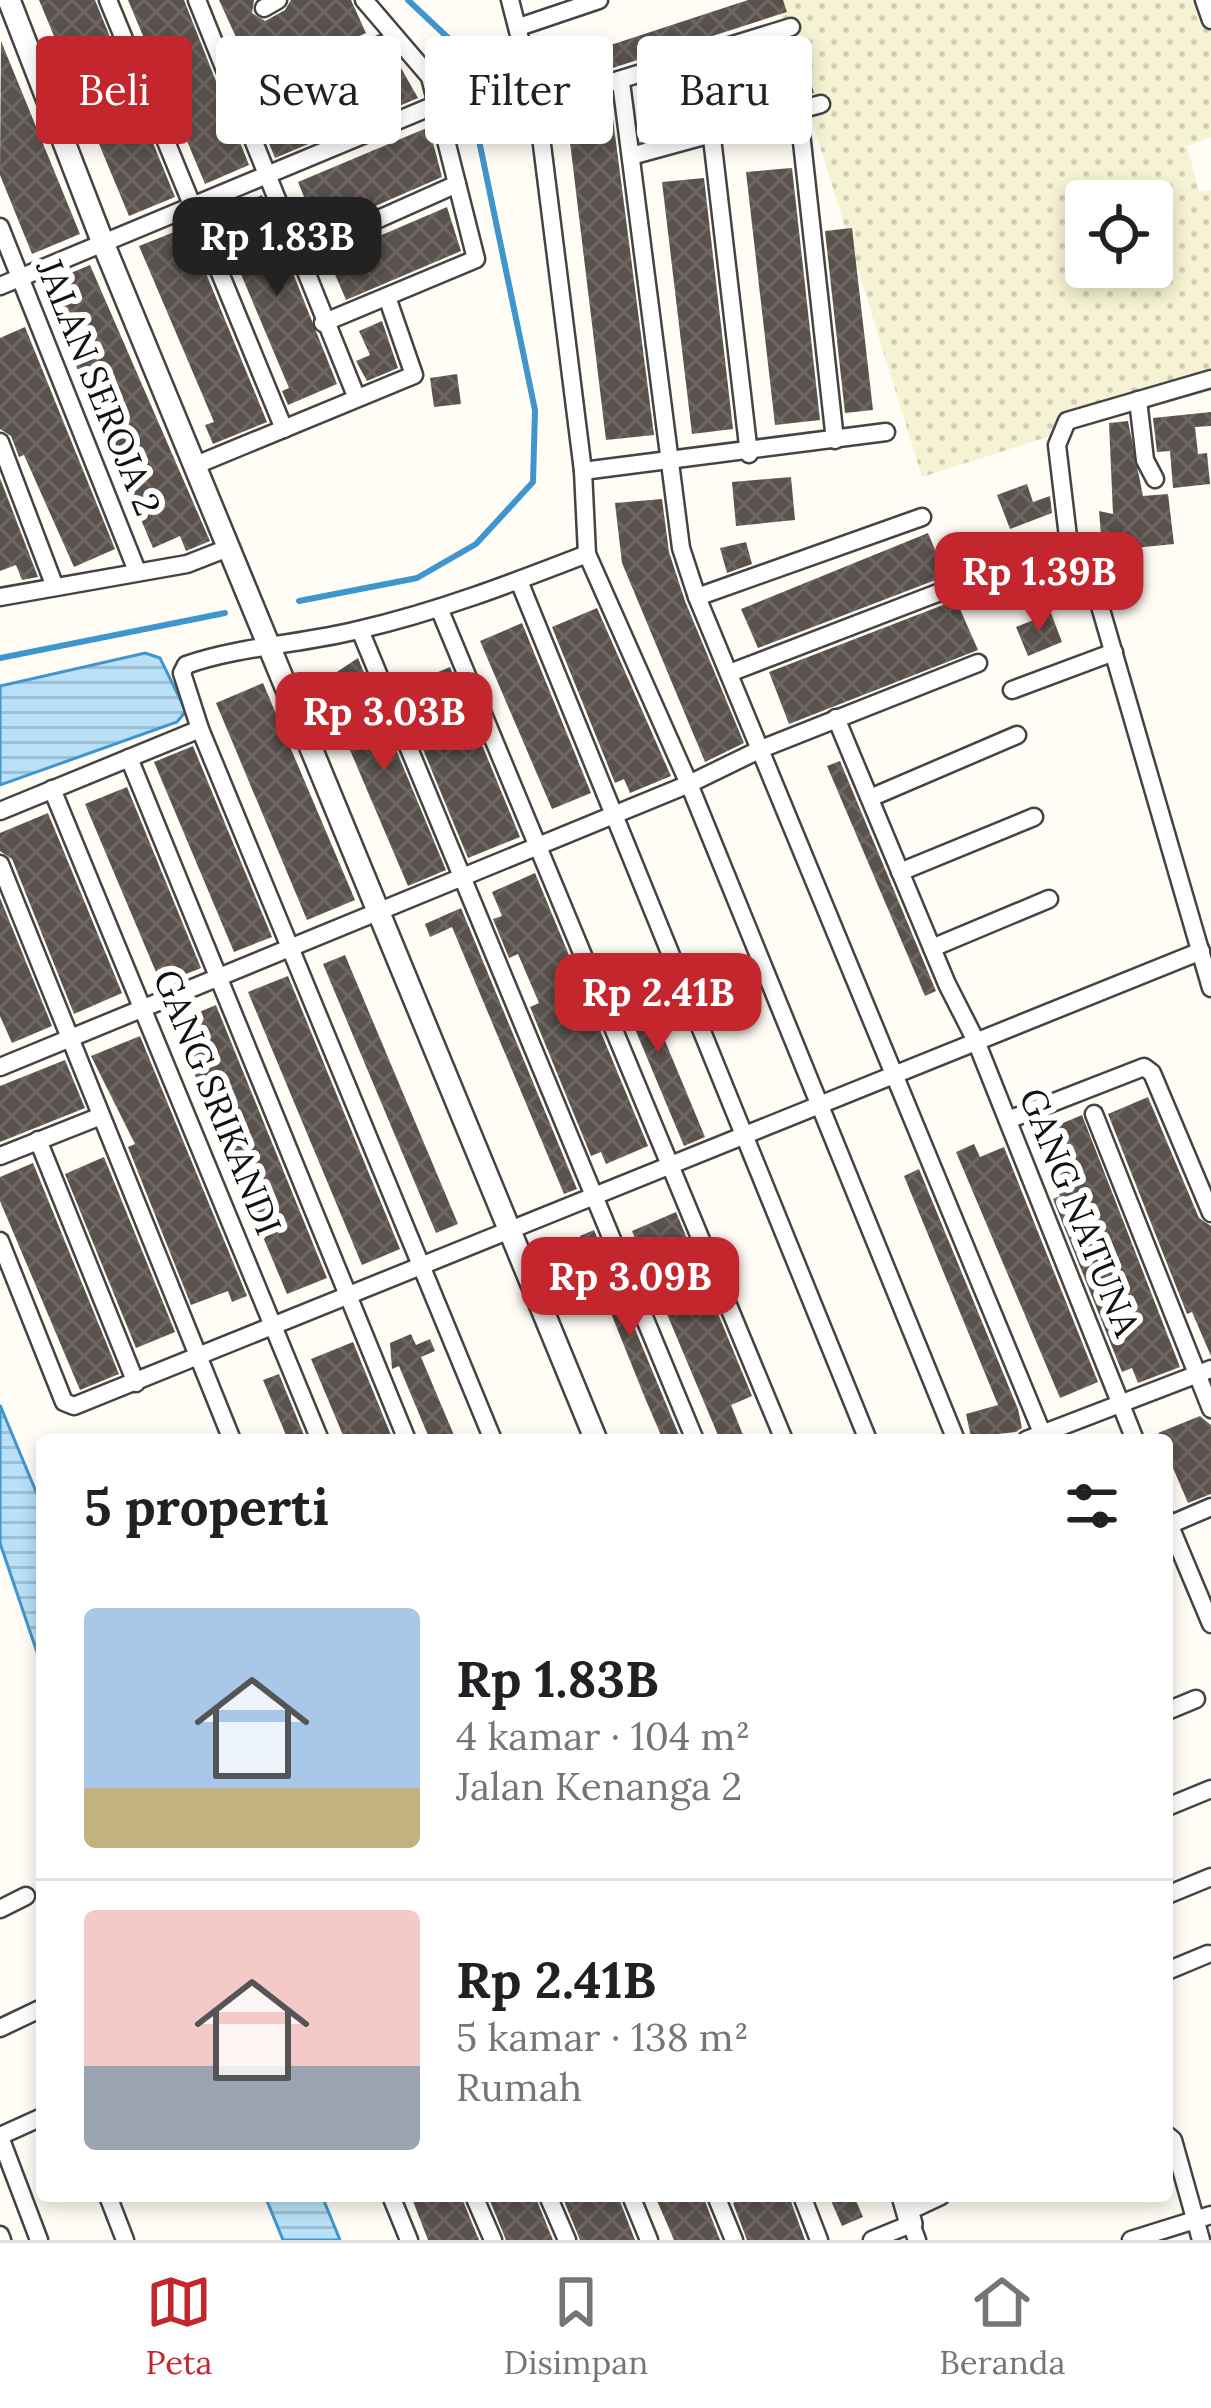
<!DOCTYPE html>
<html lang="id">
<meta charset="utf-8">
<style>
:root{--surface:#fff;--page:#f6f6f6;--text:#202124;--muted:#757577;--line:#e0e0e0;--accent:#c4262e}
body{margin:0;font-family:Lora,serif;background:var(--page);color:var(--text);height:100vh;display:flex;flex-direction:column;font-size:45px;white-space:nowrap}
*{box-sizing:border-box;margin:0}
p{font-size:39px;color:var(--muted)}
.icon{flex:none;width:66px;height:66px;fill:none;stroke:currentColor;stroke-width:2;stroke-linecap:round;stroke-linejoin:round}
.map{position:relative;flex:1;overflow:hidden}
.details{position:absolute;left:36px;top:1434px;width:1137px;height:768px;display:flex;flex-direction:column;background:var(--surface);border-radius:12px;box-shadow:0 6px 18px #0003}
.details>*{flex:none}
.guide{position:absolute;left:36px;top:36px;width:1140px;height:108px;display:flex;gap:24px}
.fabs{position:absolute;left:1065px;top:180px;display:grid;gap:24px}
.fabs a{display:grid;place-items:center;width:108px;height:108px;border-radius:12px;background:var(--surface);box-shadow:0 6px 18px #0003;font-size:60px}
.price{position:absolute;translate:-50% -102px;padding:0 27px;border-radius:24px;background:var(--accent);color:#fff;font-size:39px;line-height:78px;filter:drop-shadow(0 3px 6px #0008)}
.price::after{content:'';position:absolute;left:50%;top:72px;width:36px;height:27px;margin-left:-18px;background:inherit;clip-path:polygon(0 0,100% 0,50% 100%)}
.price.selected{background:#222;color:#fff}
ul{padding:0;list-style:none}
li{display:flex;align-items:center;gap:36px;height:300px;padding:0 48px}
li+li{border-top:3px solid var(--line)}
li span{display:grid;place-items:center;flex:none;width:336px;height:240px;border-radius:12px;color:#555}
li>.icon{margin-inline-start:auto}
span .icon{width:144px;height:144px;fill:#fffc;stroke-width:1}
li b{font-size:51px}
h2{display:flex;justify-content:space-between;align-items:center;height:144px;padding:0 48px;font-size:51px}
.chip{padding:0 42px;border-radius:12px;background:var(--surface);box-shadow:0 6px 18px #0003;font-size:42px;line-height:108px}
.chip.selected{background:var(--accent);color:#fff}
.dock{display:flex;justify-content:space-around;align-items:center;height:168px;border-top:3px solid var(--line);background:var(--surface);font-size:33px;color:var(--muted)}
.dock a{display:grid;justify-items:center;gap:6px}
.dock .selected{color:var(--accent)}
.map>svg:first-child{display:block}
</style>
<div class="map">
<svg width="1211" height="2240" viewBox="0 0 1211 2240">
<defs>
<pattern id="farmland-dots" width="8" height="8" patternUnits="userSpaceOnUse" patternTransform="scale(3)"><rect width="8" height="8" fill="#f6f3d4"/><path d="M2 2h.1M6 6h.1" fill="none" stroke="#d2cfb5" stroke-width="1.8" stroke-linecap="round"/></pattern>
<pattern id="water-rules" width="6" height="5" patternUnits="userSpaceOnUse" patternTransform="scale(3)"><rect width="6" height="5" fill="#b9e0f7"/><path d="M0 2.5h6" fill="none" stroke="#9ebfd3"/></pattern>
<pattern id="building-cross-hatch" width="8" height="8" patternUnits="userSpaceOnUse" patternTransform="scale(3)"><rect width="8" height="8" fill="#5a524d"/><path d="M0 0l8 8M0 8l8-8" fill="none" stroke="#6d6662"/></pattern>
</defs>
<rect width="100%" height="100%" fill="#fffdf5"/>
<!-- farmland -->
<path fill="url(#farmland-dots)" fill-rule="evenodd" d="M775,0H1211V137L1187,146L1199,192L1211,190V385L922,477ZM1086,201H1152V267H1086Z"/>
<!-- water -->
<g fill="url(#water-rules)" stroke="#3f96cf" stroke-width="3">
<polygon points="145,653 160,658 186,711 177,722 0,785 0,686"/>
<polygon points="0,1405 42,1506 42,1667 0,1543"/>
<polygon points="265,2196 322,2196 340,2240 283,2240"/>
</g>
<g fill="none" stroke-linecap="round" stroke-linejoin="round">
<!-- stream -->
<g stroke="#3f96cf" stroke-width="6">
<polyline points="299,601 417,578 476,544 533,482 535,410 460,49 408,0"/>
<polyline points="0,658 225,613"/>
</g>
</g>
<!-- building -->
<g fill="url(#building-cross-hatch)">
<polygon points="39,0 95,0 175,197 129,216"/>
<polygon points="128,0 184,0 249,165 205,184"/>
<polygon points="219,0 254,0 252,13 265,21 285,10 291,0 351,0 366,33 257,83"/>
<polygon points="748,0 783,0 787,12 575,80 568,59"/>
<polygon points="1,41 80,234 32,254 0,175"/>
<polygon points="799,44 814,93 664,134 650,93"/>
<polygon points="393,54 418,98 275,158 256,112"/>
<polygon points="610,96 654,435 606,440 569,134 607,129 603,98"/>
<polygon points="429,127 442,177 318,231 298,182"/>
<polygon points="792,168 820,420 775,425 746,172"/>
<polygon points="704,178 733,429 692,434 662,182"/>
<polygon points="262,195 337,384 288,405 282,391 289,388 216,215"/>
<polygon points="447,207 461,251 346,300 328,258"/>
<polygon points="187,227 267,422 213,444 205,425 214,422 139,246"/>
<polygon points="852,228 873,410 845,413 825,231"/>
<polygon points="90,265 210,541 186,551 180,536 153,548 42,285"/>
<polygon points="382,321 398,368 367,381 356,361 370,355 359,331"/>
<polygon points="25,327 115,549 74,567 24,455 19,457 11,436 0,429 0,338"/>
<polygon points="457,374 461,404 434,407 430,378"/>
<polygon points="1211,412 1211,426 1195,427 1198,454 1207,453 1210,484 1173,488 1170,451 1157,452 1153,418"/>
<polygon points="1128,421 1143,496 1168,494 1174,544 1134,548 1135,559 1103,559 1099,511 1113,514 1109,423"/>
<polygon points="791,477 795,520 736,526 732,482"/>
<polygon points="0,478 38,577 22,580 16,565 0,571"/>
<polygon points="1027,484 1033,502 1050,496 1052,513 1010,529 997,495"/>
<polygon points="662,499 669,552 685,601 744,743 705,762 622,563 615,503"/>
<polygon points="928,533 946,576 758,648 741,609"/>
<polygon points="746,542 752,564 727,573 720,548"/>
<polygon points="956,600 978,650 789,724 769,672"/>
<polygon points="597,608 671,776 630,793 624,779 615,783 552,627"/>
<polygon points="1051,613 1062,642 1028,656 1016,627"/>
<polygon points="522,623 591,793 552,809 480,641"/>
<polygon points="358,658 446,870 408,886 338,722 326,679"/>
<polygon points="450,667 520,837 468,858 398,689"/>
<polygon points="263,683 355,900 307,920 216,703"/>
<polygon points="193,746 272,937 234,952 154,762"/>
<polygon points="840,761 936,991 925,996 827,766"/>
<polygon points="127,787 201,968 161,984 85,804"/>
<polygon points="48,813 122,993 74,1014 12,859 0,851 0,833"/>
<polygon points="535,873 648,1146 606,1164 601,1152 591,1156 530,1007 539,1003 518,954 509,958 493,919 502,916 492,892"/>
<polygon points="0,898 52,1026 12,1043 0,1016"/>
<polygon points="461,908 577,1189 564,1194 452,927 430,937 425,924"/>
<polygon points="345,955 458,1224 436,1233 323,964"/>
<polygon points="633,964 705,1137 684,1146 612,974"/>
<polygon points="288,976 400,1249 362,1265 248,992"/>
<polygon points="216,1005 327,1278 287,1294 173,1023"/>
<polygon points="140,1036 247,1296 232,1302 228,1291 191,1305 128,1147 135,1144 91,1056"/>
<polygon points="65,1060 85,1108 0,1142 0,1086"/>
<polygon points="1148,1097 1199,1218 1211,1226 1211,1356 1192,1312 1187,1314 1108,1114"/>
<polygon points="1082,1115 1180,1367 1138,1383 1132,1368 1122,1372 1053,1199 1060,1196 1034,1135"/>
<polygon points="974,1144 980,1157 1004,1147 1098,1382 1060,1398 956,1152"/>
<polygon points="104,1157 175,1332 136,1348 65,1174"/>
<polygon points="33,1163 119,1374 80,1390 0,1201 0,1177"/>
<polygon points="919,1169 1018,1409 1022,1428 1016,1432 971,1437 966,1414 998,1405 904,1176"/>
<polygon points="676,1212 752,1396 731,1405 745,1440 720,1440 632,1231"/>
<polygon points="594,1230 681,1440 663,1440 645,1398 580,1236"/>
<polygon points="411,1334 416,1345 430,1339 435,1351 421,1357 456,1440 430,1440 399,1366 392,1369 390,1343"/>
<polygon points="353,1342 393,1440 345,1440 311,1359"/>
<polygon points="279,1374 306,1440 288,1440 263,1380"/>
<polygon points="1200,1416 1211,1425 1211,1494 1188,1503 1167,1454 1167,1440 1158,1433"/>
<polygon points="411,2196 461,2196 479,2240 428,2240"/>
<polygon points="488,2196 535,2196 553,2240 506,2240"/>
<polygon points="562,2196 618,2196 635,2240 580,2240"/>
<polygon points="655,2196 703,2196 720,2240 674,2240"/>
<polygon points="749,2196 789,2196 805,2240 747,2240 733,2203"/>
<polygon points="829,2196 854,2196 863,2217 842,2226"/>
</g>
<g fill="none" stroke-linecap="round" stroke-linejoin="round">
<!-- minor casing -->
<g stroke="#444" stroke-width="21">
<g id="minor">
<polyline points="108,0 284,429"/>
<polyline points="197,0 356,396"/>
<polyline points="510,0 537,105 583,471 587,554 689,784 956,1440"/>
<polyline points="1204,0 1211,20"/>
<polyline points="264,8 278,0"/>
<polyline points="519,27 599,0"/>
<polyline points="621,82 681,548 697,597 1045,1440"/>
<polyline points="239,105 395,39"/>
<polyline points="537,105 791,27"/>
<polyline points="791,112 800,124 835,440"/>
<polyline points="712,138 749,454"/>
<polyline points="631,156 821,104"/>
<polyline points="0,227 137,571"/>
<polyline points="300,254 457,184"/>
<polyline points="0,286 435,105"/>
<polyline points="323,323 476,259 430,77 364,0"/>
<polyline points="1211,379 1067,421 1057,445 1069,545 1095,589 1211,988"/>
<polyline points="1138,400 1145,460 1155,479"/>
<polyline points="0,442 55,587"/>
<polyline points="196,465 414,375 387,297"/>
<polyline points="583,471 886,432"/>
<polyline points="519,581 868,1440"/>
<polyline points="0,597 187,564 228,548"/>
<polyline points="697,597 922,517"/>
<polyline points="439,608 784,1440"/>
<polyline points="360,630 695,1440"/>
<polyline points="732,672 961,584"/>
<polyline points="1012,690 1114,652"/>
<polyline points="836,718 947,984 976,1041 1135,1440"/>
<polyline points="129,758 407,1440"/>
<polyline points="52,789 320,1440"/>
<polyline points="870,798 1017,735"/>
<polyline points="0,811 200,729"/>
<polyline points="0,864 232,1440"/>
<polyline points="900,872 1034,817"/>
<polyline points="932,948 1049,899"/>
<polyline points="0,1067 689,784 761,749 978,663"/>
<polyline points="1094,1114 1211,1409"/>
<polyline points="1008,1120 1144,1067 1152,1073 1211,1213"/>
<polyline points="38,1140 136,1383"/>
<polyline points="0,1156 101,1116"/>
<polyline points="0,1241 64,1402 74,1406 1201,951"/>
<path d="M493,1440L200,729L182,673L186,665C240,646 303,644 358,630C437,612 512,583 587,554"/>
<polyline points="1026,1440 1211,1369"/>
<polyline points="1167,1519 1211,1624"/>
<polyline points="1169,1525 1211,1507"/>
<polyline points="1167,1711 1196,1699"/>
<polyline points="1167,1807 1211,1789"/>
<polyline points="1167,1895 1211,1877"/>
<polyline points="0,1909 26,1896"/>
<polyline points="1167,1971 1208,1954"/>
<polyline points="0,2028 42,2008"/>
<polyline points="1167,2135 1173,2140 1201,2240"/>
<polyline points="0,2136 42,2117"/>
<polyline points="0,2137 39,2240"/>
<polyline points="108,2196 125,2240"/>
<polyline points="391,2196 409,2240"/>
<polyline points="474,2196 493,2240"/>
<polyline points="548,2196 567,2240"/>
<polyline points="631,2196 649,2240"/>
<polyline points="716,2196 734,2240"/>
<polyline points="802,2196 819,2240"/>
<polyline points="909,2211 941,2196"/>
<polyline points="0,2235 2,2240"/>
<polyline points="872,2240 911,2224 917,2240"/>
<polyline points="1131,2240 1211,2215"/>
</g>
</g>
<!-- tertiary casing -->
<g stroke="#444" stroke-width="26">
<g id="tertiary">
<polyline points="9,0 103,243 596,1440"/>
<polyline points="903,2196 911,2224"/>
</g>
</g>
<!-- minor -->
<use href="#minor" stroke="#fff" stroke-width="16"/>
<!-- tertiary -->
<use href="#tertiary" stroke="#fff" stroke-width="21"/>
</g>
<g text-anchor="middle" stroke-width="12" stroke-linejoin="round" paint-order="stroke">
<!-- street labels -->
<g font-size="36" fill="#111" stroke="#fff">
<text transform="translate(99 387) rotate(68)" y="13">JALAN SEROJA 2</text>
<text transform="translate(218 1102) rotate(68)" y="13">GANG SRIKANDI</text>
<text transform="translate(1080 1212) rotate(68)" y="13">GANG NATUNA</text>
</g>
</g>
</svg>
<div class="fabs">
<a><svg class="icon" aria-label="locate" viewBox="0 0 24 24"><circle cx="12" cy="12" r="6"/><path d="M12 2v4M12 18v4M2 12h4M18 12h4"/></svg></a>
</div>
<b class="price selected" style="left:277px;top:299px">Rp 1.83B</b>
<b class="price" style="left:1039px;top:634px">Rp 1.39B</b>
<b class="price" style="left:384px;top:774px">Rp 3.03B</b>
<b class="price" style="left:658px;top:1055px">Rp 2.41B</b>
<b class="price" style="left:630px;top:1339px">Rp 3.09B</b>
<div class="guide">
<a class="chip selected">Beli</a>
<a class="chip">Sewa</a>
<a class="chip">Filter</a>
<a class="chip">Baru</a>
</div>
<section class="details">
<h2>5 properti<svg class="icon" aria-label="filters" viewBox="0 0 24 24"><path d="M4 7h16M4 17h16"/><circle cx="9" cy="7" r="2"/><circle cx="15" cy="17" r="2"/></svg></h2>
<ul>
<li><span style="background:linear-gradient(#a9c7e8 75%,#c2b280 0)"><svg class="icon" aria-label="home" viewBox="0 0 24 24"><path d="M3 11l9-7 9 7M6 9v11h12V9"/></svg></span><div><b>Rp 1.83B</b><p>4 kamar · 104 m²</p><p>Jalan Kenanga 2</p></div></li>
<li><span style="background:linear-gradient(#f6c9c9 65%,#9aa5b1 0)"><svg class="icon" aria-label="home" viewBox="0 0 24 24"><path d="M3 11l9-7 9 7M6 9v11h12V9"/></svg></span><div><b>Rp 2.41B</b><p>5 kamar · 138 m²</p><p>Rumah</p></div></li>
</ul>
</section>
</div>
<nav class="dock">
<a class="selected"><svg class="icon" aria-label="map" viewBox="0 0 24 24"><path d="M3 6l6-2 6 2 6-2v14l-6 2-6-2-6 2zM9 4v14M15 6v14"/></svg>Peta</a>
<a><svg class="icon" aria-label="saved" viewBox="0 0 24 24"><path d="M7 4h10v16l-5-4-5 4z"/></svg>Disimpan</a>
<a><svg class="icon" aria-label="home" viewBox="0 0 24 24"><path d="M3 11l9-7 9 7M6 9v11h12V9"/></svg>Beranda</a>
</nav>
